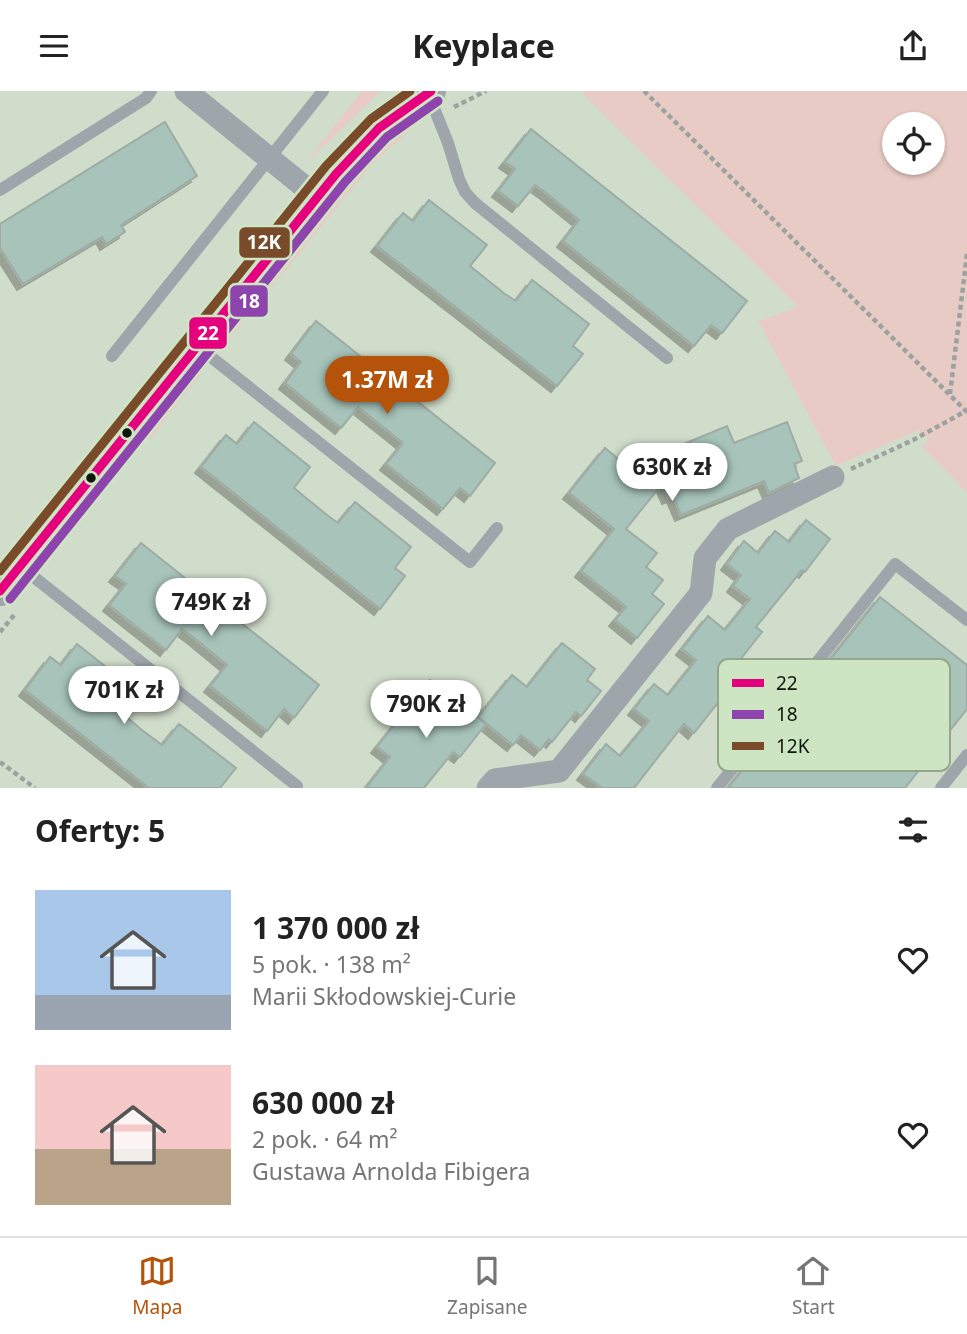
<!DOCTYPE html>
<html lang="pl">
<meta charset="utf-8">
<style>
:root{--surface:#fff;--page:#f6f6f6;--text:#222;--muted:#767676;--line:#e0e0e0;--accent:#b45309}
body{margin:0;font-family:"Noto Sans",sans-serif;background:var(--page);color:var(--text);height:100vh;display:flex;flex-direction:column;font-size:26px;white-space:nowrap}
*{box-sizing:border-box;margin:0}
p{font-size:23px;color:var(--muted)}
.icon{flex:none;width:38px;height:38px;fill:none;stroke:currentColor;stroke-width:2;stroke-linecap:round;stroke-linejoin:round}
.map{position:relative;height:697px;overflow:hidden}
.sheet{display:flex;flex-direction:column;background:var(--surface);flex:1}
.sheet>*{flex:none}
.fabs{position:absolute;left:882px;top:21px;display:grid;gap:14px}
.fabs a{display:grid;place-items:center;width:63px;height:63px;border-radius:50%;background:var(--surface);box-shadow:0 2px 5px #0004;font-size:35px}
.price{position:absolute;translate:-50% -60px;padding:0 16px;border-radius:24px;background:#fff;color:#222;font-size:23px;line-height:46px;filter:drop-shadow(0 2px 4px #0008)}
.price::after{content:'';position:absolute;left:50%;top:42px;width:21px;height:16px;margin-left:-10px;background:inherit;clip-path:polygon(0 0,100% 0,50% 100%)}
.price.on{background:var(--accent);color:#fff}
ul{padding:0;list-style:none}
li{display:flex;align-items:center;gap:21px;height:175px;padding:0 35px}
li span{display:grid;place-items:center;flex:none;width:196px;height:140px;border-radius:0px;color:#555}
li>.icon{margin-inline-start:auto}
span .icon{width:84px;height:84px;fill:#fffc;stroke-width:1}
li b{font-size:30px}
h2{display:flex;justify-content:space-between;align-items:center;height:84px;padding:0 35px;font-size:30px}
header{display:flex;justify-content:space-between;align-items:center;height:91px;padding:0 35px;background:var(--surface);font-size:32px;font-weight:700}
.dock{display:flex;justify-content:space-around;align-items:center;height:98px;border-top:2px solid var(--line);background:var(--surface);font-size:19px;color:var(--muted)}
.dock a{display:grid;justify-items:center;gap:4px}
.dock .on{color:var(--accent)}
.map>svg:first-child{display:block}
</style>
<header><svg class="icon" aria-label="menu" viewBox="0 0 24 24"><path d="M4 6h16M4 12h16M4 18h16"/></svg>Keyplace<svg class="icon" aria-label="share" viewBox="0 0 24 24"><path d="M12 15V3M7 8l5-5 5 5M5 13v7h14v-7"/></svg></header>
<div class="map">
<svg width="967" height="697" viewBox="0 0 967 697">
<defs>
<filter id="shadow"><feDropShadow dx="-6" dy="6" stdDeviation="0" flood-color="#0004"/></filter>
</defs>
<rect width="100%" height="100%" fill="#d1ddcb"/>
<!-- green -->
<g fill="#e9cbc5" fill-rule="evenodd">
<polygon points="362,0 381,0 309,69 314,61"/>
<path d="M582,0H967V402L921,355L929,350L918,339L836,375L758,230L798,216L584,4ZM894,33H933V72H894Z"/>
<polygon points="407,35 415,35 374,71 224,255 224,245 345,93 388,47"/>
<polygon points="288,111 289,119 97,357 93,354"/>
<polygon points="203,281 149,349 143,344 192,284"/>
</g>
<!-- building -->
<g fill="#a7c3ba" stroke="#9daca4" stroke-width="2" filter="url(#shadow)">
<polygon points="165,31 197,85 121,134 125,141 106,153 102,146 23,193 0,157 0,133"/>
<polygon points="531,38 747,210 722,242 711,234 694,255 563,150 579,129 545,101 535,94 518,115 498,100 515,78 505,71"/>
<polygon points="429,109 487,154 470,175 505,203 516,210 532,189 589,233 573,255 583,263 557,295 377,155 403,122 413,130"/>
<polygon points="316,230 495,372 470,405 460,397 443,418 386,373 403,352 392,343 358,316 341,337 285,292 301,271 291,263"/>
<polygon points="254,331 310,376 294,397 327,424 338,432 355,411 411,456 395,477 405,485 380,518 201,376 226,344 237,353"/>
<polygon points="787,331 802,370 794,373 799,387 769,402 764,390 681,424 673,405 668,407 662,393 626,438 657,462 646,476 663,489 652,503 664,513 637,547 615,529 626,516 581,480 614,438 569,402 605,357 628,376 727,335 734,352"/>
<polygon points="806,429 830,448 805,481 802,479 756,536 762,541 736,574 743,580 694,642 684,633 634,697 602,697 583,683 606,653 620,665 635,647 649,630 634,618 654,593 668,604 696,569 682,558 708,525 725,539 750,508 733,495 741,484 727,473 744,450 758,462 775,440 789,451"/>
<polygon points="141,452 319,594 294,627 284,618 267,640 210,595 227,574 193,546 182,538 166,559 109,514 126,493 115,485"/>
<polygon points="880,506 967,574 967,618 905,697 728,697"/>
<polygon points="562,552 595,578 587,589 601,600 581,625 576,621 552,651 549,648 540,659 521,644 513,654 478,626 512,584 527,596"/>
<polygon points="77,553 134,598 118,619 142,639 162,654 179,633 236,677 220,697 149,697 25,599 50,566 61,574"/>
<polygon points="430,589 486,633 460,666 453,661 424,697 366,697 390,666 377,656"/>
</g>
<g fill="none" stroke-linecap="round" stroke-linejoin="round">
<!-- path -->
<g stroke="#9ba2a0" stroke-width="4.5" stroke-dasharray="5 3.5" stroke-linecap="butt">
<polyline points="644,0 967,321"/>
<polyline points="454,16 486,0"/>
<polyline points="950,303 967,163"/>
<polyline points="851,378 915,348 966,320"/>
<polyline points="0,541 15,523"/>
<polyline points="0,671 35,697"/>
</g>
<!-- service -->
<g stroke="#9ea6ac" stroke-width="12">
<polyline points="428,2 448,52 459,88 465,101 475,112 667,267"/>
<polyline points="0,99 146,7 151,0"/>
<polyline points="197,255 470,471 497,437"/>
<polyline points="112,265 323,0"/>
<polyline points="20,475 297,695"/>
<polyline points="717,697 895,473 967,529"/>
<polyline points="941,697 967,664"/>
</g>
<!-- minor -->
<g stroke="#9ea6ac" stroke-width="23">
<polyline points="186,0 317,106"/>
<polyline points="488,697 495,689 559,680 701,502 705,467 728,438 833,386"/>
</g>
<!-- tertiary -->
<polyline stroke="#9ea6ac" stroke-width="30" points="0,500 336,83 379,37 431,0"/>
<!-- bus-1 casing -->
<g stroke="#cee5c3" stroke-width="14">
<polyline id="bus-1" points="0,500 336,83 379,37 431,0"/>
</g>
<!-- bus-2 casing -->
<g stroke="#cee5c3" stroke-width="14">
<polyline id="bus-2" points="10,508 345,91 387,46 438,10"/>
</g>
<!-- bus-3 casing -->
<g stroke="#cee5c3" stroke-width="14">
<polyline id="bus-3" points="0,480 326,75 371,28 410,0"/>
</g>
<!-- bus-1 -->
<use href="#bus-1" stroke="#e5007d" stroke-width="9"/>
<!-- bus-2 -->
<use href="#bus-2" stroke="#8e44ad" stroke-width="9"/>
<!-- bus-3 -->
<use href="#bus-3" stroke="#7a4b2a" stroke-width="9"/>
</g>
<!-- markers -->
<g fill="#0e160a" stroke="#cee5c3" stroke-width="2.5">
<circle cx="127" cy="342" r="6"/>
<circle cx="91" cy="387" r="6"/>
</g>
<!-- legend -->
<rect x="718" y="568" width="232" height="112" rx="10" fill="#cee5c3" stroke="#94a78c" stroke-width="2"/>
<rect x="732" y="588" width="32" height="8" fill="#e5007d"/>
<rect x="732" y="619" width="32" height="9" fill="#8e44ad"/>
<rect x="732" y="651" width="32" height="8" fill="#7a4b2a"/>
<g font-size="19" fill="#0e160a">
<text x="776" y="599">22</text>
<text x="776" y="630">18</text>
<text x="776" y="662">12K</text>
</g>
<g stroke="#cee5c3" stroke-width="2.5">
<rect x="238" y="135" width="53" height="33" rx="7" fill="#7a4b2a"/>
<rect x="229" y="193" width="40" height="34" rx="7" fill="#8e44ad"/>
<rect x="188" y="225" width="40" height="34" rx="7" fill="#e5007d"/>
</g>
<g font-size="19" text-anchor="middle" font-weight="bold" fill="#fff">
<text x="264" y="158">12K</text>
<text x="249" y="217">18</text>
<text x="208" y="249">22</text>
</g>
</svg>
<div class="fabs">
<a><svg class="icon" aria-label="locate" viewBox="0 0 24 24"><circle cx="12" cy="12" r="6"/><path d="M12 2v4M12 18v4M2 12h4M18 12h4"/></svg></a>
</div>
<b class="price on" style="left:387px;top:325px">1.37M zł</b>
<b class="price" style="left:672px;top:412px">630K zł</b>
<b class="price" style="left:211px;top:547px">749K zł</b>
<b class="price" style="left:124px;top:635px">701K zł</b>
<b class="price" style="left:426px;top:649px">790K zł</b>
</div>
<section class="sheet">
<h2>Oferty: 5<svg class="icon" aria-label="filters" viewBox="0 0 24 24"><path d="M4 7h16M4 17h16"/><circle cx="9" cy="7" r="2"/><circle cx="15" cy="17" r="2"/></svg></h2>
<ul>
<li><span style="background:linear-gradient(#a9c7e8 75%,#9aa5b1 0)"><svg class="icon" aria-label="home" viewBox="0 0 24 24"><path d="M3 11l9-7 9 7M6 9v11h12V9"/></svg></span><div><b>1 370 000 zł</b><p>5 pok. · 138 m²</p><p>Marii Skłodowskiej-Curie</p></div><svg class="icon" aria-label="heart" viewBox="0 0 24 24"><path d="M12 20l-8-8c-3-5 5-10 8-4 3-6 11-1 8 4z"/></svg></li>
<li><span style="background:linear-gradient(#f6c9c9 60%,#b9a48a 0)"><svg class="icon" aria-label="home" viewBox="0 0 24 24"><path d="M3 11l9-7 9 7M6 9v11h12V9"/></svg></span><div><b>630 000 zł</b><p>2 pok. · 64 m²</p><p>Gustawa Arnolda Fibigera</p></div><svg class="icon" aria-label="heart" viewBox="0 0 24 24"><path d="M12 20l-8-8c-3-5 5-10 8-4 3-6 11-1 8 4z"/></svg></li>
</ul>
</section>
<nav class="dock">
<a class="on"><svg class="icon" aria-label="map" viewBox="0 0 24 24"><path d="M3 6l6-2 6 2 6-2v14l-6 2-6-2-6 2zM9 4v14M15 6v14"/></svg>Mapa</a>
<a><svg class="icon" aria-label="saved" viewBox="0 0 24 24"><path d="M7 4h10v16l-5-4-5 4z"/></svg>Zapisane</a>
<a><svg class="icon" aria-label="home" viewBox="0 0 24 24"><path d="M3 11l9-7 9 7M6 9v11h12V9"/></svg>Start</a>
</nav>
